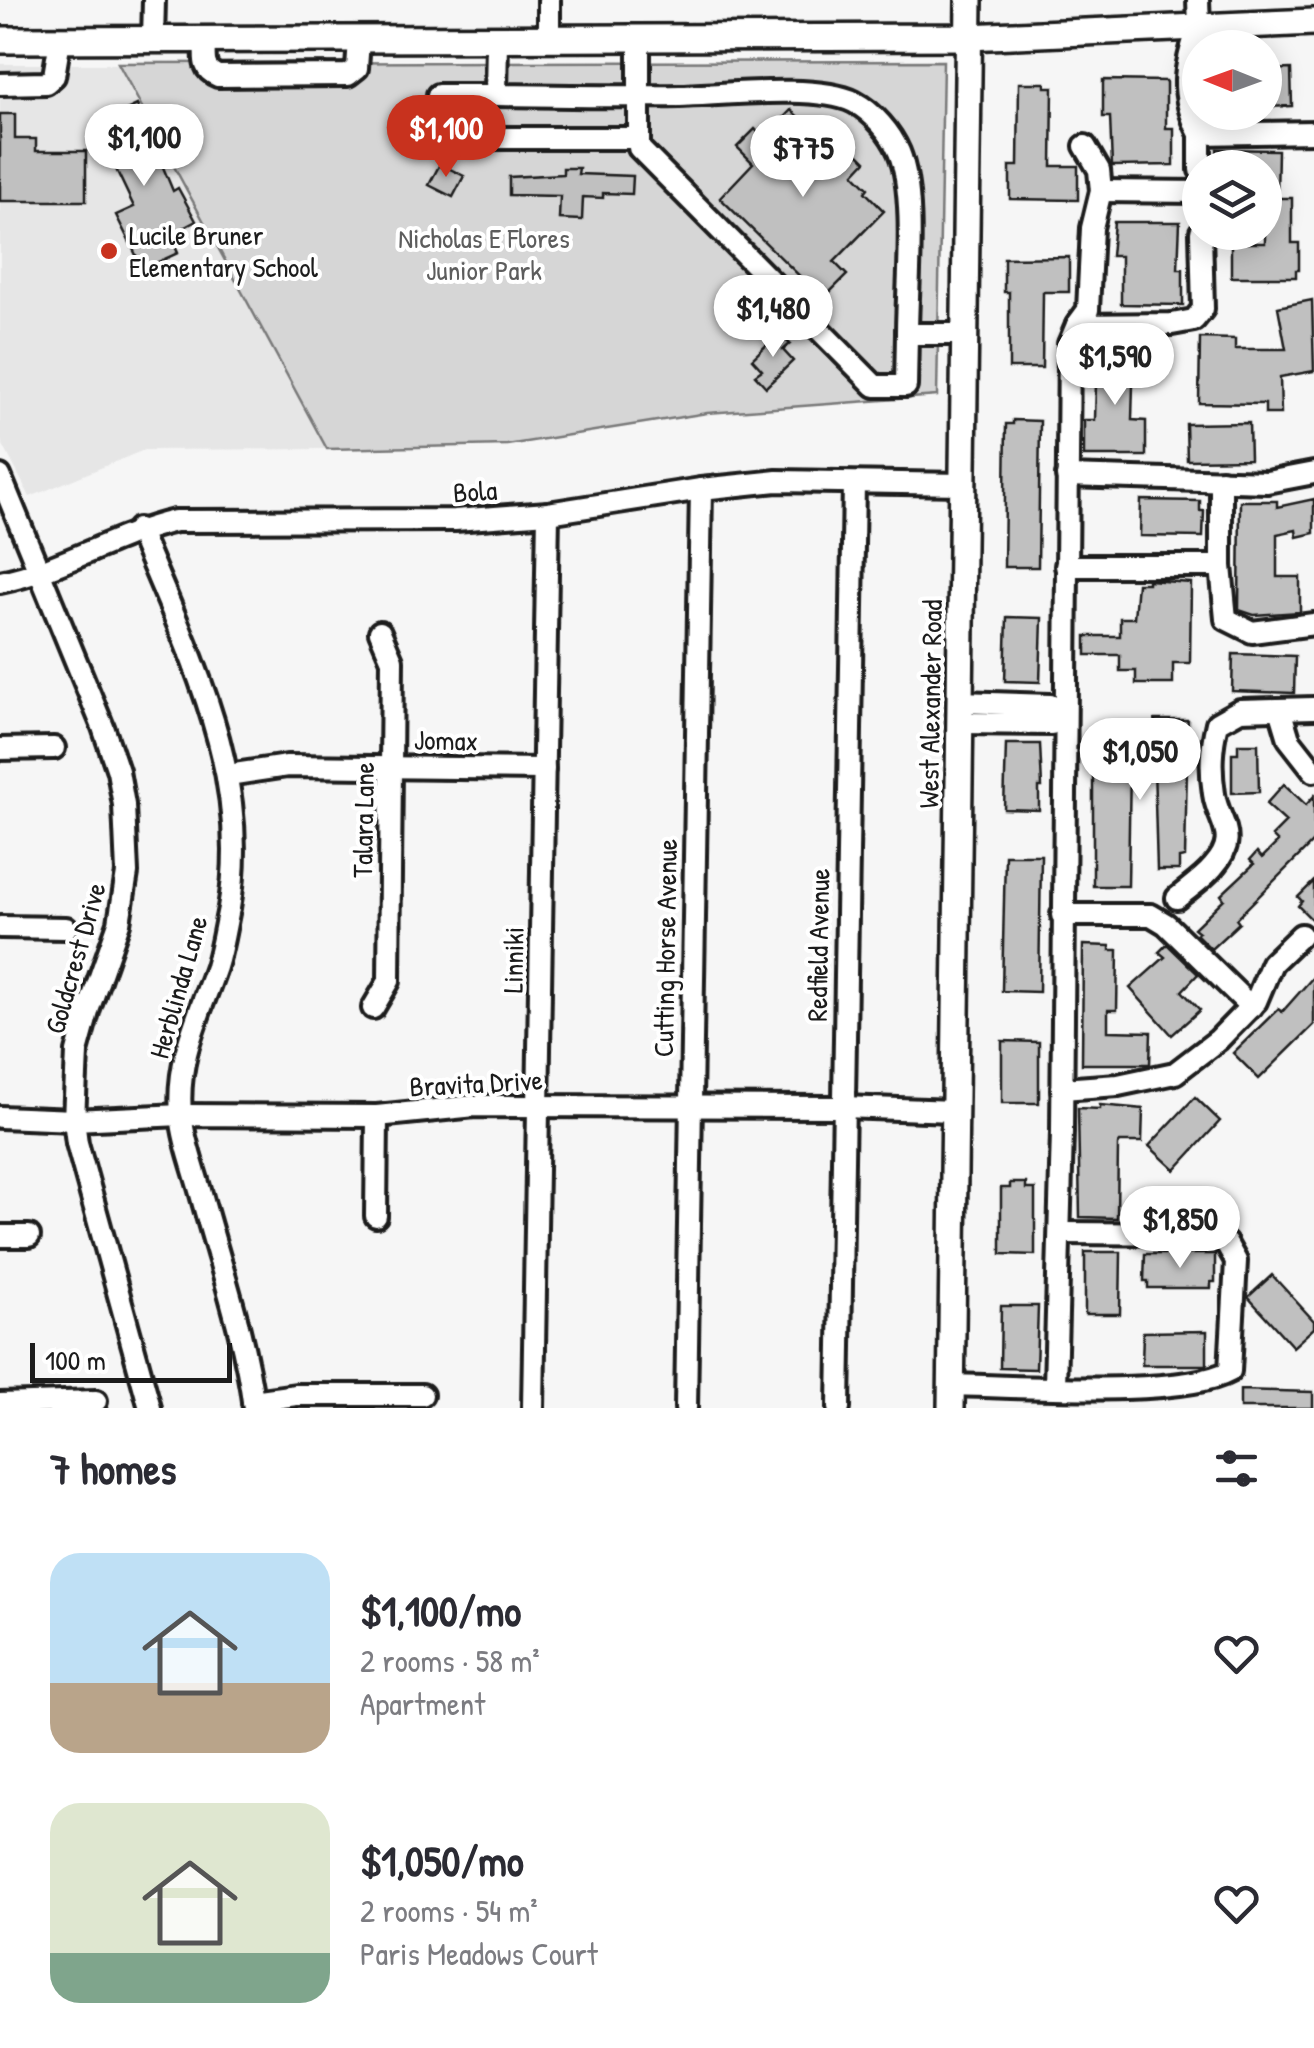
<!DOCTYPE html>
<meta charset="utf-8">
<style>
:root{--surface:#fff;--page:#f2f2f3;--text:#2b2b33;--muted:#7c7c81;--accent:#c8321e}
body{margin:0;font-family:"Patrick Hand",sans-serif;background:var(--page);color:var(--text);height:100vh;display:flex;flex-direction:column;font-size:38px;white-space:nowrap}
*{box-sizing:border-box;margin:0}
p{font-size:32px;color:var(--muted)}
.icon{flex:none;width:55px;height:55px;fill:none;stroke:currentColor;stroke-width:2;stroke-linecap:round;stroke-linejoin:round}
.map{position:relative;height:1408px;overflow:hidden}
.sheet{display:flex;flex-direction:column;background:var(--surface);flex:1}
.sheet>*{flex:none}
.needle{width:65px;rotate:271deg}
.tools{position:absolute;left:1182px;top:30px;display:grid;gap:20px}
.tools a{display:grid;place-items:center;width:100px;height:100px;border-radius:50%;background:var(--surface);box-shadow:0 5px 25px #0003;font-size:50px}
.scale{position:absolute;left:30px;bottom:25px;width:202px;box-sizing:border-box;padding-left:10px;border:5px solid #1c1c1c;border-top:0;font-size:28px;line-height:35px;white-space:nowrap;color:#1c1c1c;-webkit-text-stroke:8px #fff;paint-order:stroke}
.price{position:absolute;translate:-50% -85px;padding:0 22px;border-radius:35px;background:#fff;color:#222;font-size:32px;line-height:65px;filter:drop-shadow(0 2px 5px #0008)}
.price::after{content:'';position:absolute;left:50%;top:60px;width:30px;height:22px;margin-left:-15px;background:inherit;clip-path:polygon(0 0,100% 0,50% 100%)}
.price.current{background:var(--accent);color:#fff}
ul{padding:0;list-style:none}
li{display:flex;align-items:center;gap:30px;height:250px;padding:0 50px}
li span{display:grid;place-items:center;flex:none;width:280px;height:200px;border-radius:30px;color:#555}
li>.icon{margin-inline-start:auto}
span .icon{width:120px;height:120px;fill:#fffc;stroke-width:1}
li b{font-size:42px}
h2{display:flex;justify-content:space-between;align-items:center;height:120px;padding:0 50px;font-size:42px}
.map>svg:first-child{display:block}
</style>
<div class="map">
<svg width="1314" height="1408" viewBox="0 0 1314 1408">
<rect width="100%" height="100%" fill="#f6f6f6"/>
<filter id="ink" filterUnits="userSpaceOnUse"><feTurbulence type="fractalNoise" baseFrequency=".01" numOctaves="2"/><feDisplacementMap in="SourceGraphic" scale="20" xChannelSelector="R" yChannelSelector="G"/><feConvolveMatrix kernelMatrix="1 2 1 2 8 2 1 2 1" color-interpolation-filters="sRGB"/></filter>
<g filter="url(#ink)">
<!-- built -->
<polygon fill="#e6e6e6" points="0,64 117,64 326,449 144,450 30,497 0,439"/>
<!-- green -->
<polygon fill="#d6d6d6" stroke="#797979" stroke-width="2.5" points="943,61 937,396 707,413 507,445 327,449 118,63"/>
<!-- building -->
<g fill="#c0c0c0" stroke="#1c1c1c" stroke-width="2.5">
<polygon points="1291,69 1292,106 1265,107 1265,70"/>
<polygon points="1103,80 1166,81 1166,128 1174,128 1174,165 1112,166 1110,117 1103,117"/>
<polygon points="1019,83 1045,83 1045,87 1053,87 1052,166 1078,166 1078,200 1010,199 1010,166 1018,166"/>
<polygon points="137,105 173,191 178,188 196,221 170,235 178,253 143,269 116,215 134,207 95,125"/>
<polygon points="791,110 832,150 843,138 866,161 854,174 868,188 865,192 884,211 834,262 847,275 823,299 720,198 753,163 737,147 755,129 764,138"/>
<polygon points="0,114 15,114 15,139 36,139 36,151 86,151 86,201 0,201"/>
<polygon points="1217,149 1278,150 1277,198 1292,198 1292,243 1299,243 1299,270 1296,270 1296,277 1231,277 1231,243 1265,243 1265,168 1217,168"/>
<polygon points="440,164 464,176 453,197 429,185"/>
<polygon points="563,168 579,168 578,174 633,176 632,194 603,193 603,198 583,197 582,220 559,219 560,196 509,195 509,177 563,174"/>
<polygon points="1114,222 1180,222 1178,269 1183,269 1183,305 1121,304 1121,256 1111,256"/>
<polygon points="1069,257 1069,292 1043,292 1042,368 1009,368 1009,292 1004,292 1004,258"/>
<polygon points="1312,300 1314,371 1280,377 1281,414 1265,414 1265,404 1199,403 1200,338 1235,339 1235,349 1286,349 1278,307"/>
<polygon points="779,333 790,344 783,350 793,361 766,387 755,375 762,370 752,359"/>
<polygon points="1097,346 1134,347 1132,420 1146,421 1146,456 1084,456 1084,420 1095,420"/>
<polygon points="1013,420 1040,421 1038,567 1004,567 1006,424 1013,424"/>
<polygon points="1249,423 1250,459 1187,460 1186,424"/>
<polygon points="1314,499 1314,533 1297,537 1296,530 1277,534 1277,577 1300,577 1300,612 1254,615 1239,610 1240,501 1277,501 1277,507"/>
<polygon points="1141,500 1200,501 1200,511 1204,511 1203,537 1140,536"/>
<polygon points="1148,580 1191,583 1190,663 1173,663 1173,684 1136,684 1136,671 1120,671 1120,655 1086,655 1086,636 1120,636 1120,618 1134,618 1137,583 1148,583"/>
<polygon points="1007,617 1042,618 1040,682 1005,681"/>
<polygon points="1233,654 1295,656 1294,693 1232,691"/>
<polygon points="1155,720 1188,720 1185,857 1179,858 1179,870 1157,870 1154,766 1130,766 1128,886 1093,886 1093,751 1147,751 1147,745 1154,745"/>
<polygon points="1006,744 1040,744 1042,787 1039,787 1039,810 1004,809"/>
<polygon points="1238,744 1258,744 1259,792 1232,793 1232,753 1238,753"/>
<polygon points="1284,784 1306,805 1314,796 1314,841 1236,919 1239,923 1211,949 1196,934 1199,932 1194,928 1224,899 1221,895 1254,864 1250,860 1257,852 1262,858 1278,842 1272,836 1286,822 1266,804"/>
<polygon points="1005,855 1041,855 1039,992 1002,991"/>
<polygon points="1314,881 1314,922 1298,906 1302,901 1298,897"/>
<polygon points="1167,944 1198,974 1182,991 1200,1010 1172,1035 1130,988 1165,957 1159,952"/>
<polygon points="1083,945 1110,946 1110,950 1118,950 1117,1010 1108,1010 1108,1031 1151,1032 1150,1064 1082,1064"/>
<polygon points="1314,976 1314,1025 1259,1079 1233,1053 1278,1009 1282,1012"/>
<polygon points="1002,1041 1039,1042 1039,1103 1002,1103"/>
<polygon points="1195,1097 1220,1121 1175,1170 1149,1146"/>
<polygon points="1100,1105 1143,1109 1142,1142 1120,1142 1118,1145 1117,1218 1080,1217 1078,1108 1100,1109"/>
<polygon points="1010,1183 1026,1183 1026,1189 1035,1189 1035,1255 1001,1254 1001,1188 1010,1188"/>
<polygon points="1085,1252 1121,1252 1120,1314 1085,1314"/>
<polygon points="1145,1254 1215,1254 1215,1282 1211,1282 1211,1288 1148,1288 1148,1281 1144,1281"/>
<polygon points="1272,1275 1314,1321 1314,1328 1293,1347 1248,1297"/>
<polygon points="1001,1306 1038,1306 1036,1369 1000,1368"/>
<polygon points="1207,1331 1207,1365 1142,1365 1143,1332"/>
<polygon points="1240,1390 1313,1392 1313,1408 1240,1408"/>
</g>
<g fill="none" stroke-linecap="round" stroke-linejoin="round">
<!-- minor casing -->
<g stroke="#1c1c1c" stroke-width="28">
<g id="minor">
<polyline points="1198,0 1199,25 1206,48"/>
<path d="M1199,25C1184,67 1179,94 1200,134"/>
<polyline points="153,40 154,0"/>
<path d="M205,40C205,56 201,70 218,76L348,75L357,68L359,40"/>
<path d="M497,40L496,95C558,96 619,97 680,96C722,95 818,84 854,102C873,112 891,133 899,152C917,196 907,284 907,334"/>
<polyline points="549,40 549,0"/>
<polyline points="639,40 639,148 875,386 906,386 907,334 965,334"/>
<polyline points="0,84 46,83 54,76 60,40"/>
<polyline points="496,95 438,95 439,138 639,138"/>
<polyline points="1200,134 1314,132"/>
<polyline points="1200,170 1200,134 1210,112"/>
<polyline points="1101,191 1200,192"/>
<polyline points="1077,325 1172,324 1194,320 1203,309 1201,232"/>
<polyline points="0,476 103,727 118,771 124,805 127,873 119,923 89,1008 77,1052 74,1120 77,1143 150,1408"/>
<polyline points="1067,476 1267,482 1314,473"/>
<polyline points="1221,480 1221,566 1226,619 1252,632 1314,624"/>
<path d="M138,529C187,649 253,774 229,908C225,927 222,948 216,967C199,1016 176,1060 181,1113C183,1140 194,1168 201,1194C220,1264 245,1336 254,1408"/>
<polyline points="1066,566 1221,566"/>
<path d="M0,582C62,570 114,535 175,521L455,520L548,513L701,489L777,481L963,484"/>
<polyline points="1280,709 1289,739 1314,771"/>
<polyline points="960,723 1051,724 1064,713 1050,705 960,702"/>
<polyline points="0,749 54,748"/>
<polyline points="228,775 287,766 544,769"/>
<path d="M1177,898C1189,888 1203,879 1213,867C1241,836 1218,823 1214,794C1210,768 1211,748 1217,723L1240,710L1314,708"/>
<polyline points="1062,915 1151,915 1166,924 1251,1007"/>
<polyline points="0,927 66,928"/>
<polyline points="373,1008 389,981 392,660 380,632"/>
<polyline points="1062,1089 1118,1085 1175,1073 1218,1040 1256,1001 1272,963 1301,935"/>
<polyline points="0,1117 74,1120 181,1115 377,1116 475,1106 843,1107 954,1111"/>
<polyline points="376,1216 377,1116"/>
<polyline points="0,1236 29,1236"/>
<path d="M951,1385C1013,1386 1182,1398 1230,1371L1236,1261L1226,1243L1209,1234L1060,1233"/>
<polyline points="1055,1386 1062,1132 1069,344 1077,325 1088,310 1092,228 1101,191 1099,170 1085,146"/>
<polyline points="253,1401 296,1395 422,1395"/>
<polyline points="0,1404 96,1401"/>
<polyline points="533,1408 548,513"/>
<polyline points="686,1408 701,489"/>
<polyline points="839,1408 854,483"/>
</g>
</g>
<!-- major casing -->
<g stroke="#1c1c1c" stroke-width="32">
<g id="major">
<polyline points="0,40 968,37 1314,22"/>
<polyline points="951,1408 969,0"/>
</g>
</g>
<!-- minor -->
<use href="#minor" stroke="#fff" stroke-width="20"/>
<!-- major -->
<use href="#major" stroke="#fff" stroke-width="25"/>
</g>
</g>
<!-- markers -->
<circle fill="#c8321e" stroke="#fff" stroke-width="4" cx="109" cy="251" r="10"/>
<g text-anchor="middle" stroke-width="8" stroke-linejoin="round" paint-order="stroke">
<!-- poi labels -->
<g font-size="28" fill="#1c1c1c" stroke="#fff" text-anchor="start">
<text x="129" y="245">Lucile Bruner<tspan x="129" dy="32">Elementary School</tspan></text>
</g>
<!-- park labels -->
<g font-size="28" fill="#5d5d5d" stroke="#fff">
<text x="484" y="248">Nicholas E Flores<tspan x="484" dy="32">Junior Park</tspan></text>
</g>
<!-- street labels -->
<g font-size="28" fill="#1c1c1c" stroke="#fff">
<text transform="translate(475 491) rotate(-4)" y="10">Bola</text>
<text transform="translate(930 704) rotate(-89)" y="10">West Alexander Road</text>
<text transform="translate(446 740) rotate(1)" y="10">Jomax</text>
<text transform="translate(363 820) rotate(-89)" y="10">Talara Lane</text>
<text transform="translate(818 945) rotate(-89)" y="10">Redfield Avenue</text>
<text transform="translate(665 948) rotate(-89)" y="10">Cutting Horse Avenue</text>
<text transform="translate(75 958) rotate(-74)" y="10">Goldcrest Drive</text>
<text transform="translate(513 960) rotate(-89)" y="10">Linniki</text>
<text transform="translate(178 987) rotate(-74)" y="10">Herblinda Lane</text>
<text transform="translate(476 1083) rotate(-3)" y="10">Bravita Drive</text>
</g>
</g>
</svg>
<div class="tools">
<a><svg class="needle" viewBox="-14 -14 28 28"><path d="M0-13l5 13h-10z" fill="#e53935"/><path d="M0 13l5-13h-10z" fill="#7c7c81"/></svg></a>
<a><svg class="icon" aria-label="layers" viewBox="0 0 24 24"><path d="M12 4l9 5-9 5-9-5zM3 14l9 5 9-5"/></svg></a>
</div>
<div class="scale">100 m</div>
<b class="price current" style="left:446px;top:180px">$1,100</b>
<b class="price" style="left:144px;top:189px">$1,100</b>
<b class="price" style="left:803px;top:200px">$775</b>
<b class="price" style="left:773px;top:360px">$1,480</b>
<b class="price" style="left:1115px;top:408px">$1,590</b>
<b class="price" style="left:1140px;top:803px">$1,050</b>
<b class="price" style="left:1180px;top:1271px">$1,850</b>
</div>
<section class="sheet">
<h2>7 homes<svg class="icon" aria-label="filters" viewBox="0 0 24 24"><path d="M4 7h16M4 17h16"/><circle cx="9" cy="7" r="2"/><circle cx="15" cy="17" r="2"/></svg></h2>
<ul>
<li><span style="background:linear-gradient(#bfe0f5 65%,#b9a48a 0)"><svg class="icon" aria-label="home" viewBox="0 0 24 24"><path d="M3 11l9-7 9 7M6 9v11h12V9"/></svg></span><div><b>$1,100/mo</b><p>2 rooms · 58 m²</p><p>Apartment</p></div><svg class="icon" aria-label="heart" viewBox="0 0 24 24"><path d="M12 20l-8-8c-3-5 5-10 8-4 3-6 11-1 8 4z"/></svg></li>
<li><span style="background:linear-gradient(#dfe7d0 75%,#7fa58c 0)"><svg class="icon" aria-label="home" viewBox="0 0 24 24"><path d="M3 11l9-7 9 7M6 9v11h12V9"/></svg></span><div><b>$1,050/mo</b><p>2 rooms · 54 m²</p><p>Paris Meadows Court</p></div><svg class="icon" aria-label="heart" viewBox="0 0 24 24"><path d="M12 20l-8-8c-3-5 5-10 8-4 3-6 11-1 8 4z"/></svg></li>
</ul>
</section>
